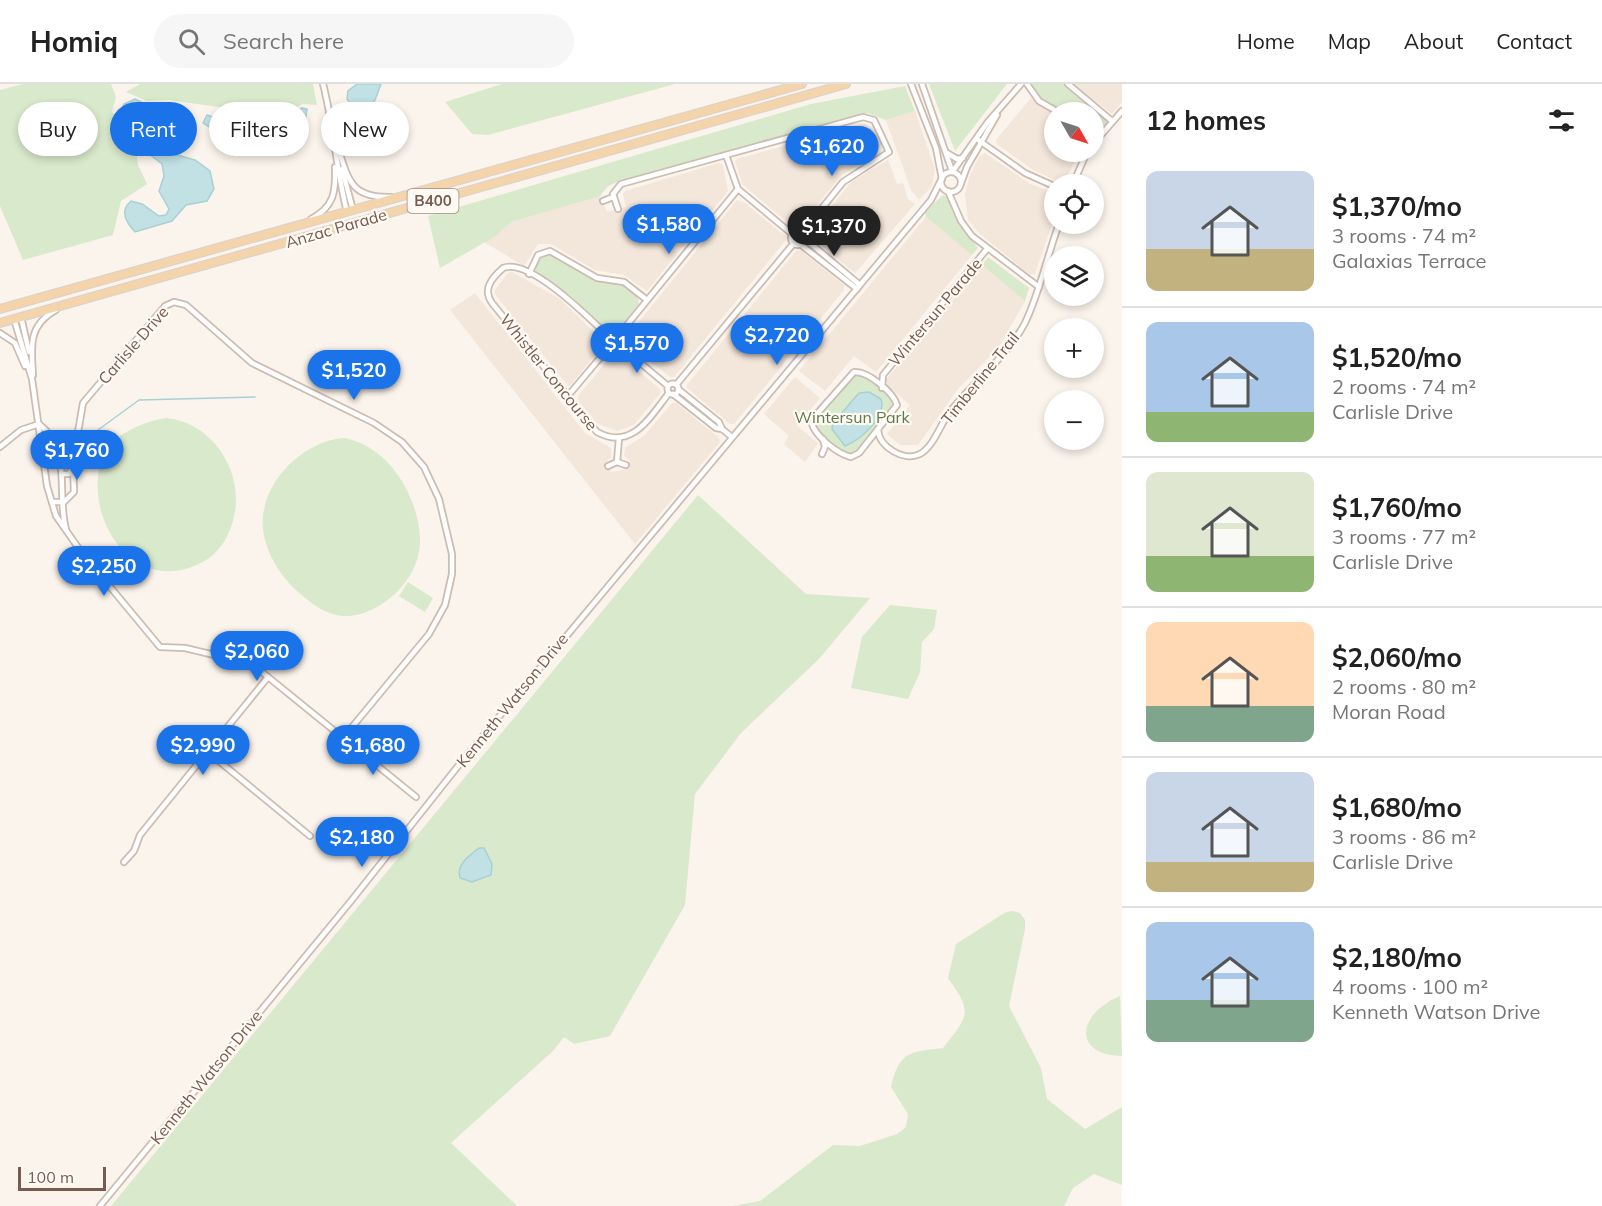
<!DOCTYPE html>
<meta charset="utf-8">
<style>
:root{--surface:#fff;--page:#f6f6f6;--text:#222;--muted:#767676;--line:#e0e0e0;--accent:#1a73e8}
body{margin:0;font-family:Mulish,sans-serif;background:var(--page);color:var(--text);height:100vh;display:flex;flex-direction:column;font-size:22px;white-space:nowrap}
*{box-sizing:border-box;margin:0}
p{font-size:20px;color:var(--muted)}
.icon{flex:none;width:33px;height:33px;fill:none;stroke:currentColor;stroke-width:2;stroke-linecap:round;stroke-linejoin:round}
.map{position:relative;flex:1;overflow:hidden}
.details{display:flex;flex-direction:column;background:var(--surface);width:480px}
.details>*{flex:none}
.guide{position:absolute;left:18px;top:18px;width:570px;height:54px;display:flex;gap:12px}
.needle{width:39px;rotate:129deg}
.tools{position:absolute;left:1044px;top:18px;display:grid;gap:12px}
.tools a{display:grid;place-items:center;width:60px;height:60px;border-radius:50%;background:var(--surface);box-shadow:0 3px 9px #0003;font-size:30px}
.scale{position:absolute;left:18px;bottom:15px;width:88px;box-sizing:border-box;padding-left:6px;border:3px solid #755b50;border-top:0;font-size:16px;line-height:21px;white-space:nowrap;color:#755b50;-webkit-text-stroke:4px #fef9f3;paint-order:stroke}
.price{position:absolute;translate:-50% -51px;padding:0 14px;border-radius:21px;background:var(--accent);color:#fff;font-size:20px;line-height:39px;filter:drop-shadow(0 2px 3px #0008)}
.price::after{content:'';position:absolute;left:50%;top:36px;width:18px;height:14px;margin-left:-9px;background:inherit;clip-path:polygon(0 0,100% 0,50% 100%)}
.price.selected{background:#222;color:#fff}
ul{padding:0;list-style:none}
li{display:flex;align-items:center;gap:18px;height:150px;padding:0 24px}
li+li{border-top:2px solid var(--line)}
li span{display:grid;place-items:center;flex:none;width:168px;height:120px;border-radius:12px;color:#555}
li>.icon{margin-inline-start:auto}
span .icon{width:72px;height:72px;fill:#fffc;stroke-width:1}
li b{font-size:26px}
h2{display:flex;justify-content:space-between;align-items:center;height:72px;padding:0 24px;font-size:26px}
.chip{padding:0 21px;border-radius:27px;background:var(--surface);box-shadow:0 3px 9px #0003;font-size:21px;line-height:54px}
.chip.selected{background:var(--accent);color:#fff}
header{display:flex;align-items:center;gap:36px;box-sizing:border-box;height:84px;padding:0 30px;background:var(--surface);border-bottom:2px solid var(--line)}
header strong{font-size:28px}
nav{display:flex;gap:33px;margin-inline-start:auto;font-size:21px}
.search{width:420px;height:54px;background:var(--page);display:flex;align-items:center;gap:15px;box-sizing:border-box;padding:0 21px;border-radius:33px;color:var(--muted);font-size:22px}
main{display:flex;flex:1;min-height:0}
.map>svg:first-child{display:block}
</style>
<header>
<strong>Homiq</strong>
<div class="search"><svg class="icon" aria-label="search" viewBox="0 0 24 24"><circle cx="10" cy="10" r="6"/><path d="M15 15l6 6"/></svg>Search here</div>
<nav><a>Home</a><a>Map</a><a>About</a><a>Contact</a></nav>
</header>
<main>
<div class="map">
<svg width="1122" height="1122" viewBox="0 0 1122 1122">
<rect width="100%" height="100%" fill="#fbf4ec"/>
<!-- residential -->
<g fill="#f3e6db">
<polygon points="1074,0 1122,0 1122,18 1112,30"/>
<polygon points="1031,14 1054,31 1054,68 1080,68 1067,92 1058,97 1033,86 997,60 996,56"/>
<polygon points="915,27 935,85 932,102 919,116 911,106 886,36"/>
<polygon points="864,40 875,46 881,60 878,67 841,92 799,143 793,143 742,100 735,77 737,75"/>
<polygon points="985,69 1030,100 1054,109 1054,134 1035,190 1029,190 979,149 968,136 965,110 970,90 980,72"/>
<polygon points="888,76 897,100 903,99 908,115 915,120 855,189 811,153 811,149 851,98"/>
<polygon points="719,79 723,81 728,107 647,207 624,191 595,186 551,160 538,160 524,182 484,158 511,138 587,115 600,112 607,128 626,123 623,110 625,107"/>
<polygon points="737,116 745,119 786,153 786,156 674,293 670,293 626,258 626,254"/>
<polygon points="926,133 972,171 876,288 854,272 825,307 799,287"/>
<polygon points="796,167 801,167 844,201 844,206 734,340 730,340 687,304 687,301"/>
<polygon points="982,181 1025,217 999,263 958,305 918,361 900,361 887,350 910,321 887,301 886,296"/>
<polygon points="512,188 560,215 603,257 603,261 570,302 567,301 495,210 495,206 508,189"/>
<polygon points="475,209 585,349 611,364 611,373 605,379 611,388 624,386 630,377 624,372 625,364 645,351 672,319 676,319 719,354 720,358 635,460 450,226"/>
<polygon points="617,269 660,305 661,308 634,341 617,347 598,340 578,316 578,312 613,270"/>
<polygon points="795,293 820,314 797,342 818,359 805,378 784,360 789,352 764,330"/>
</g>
<!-- green -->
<g fill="#d9e9cb">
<polygon points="23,0 111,0 116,13 112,28 135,59 138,81 147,100 121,117 113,151 23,176 0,122 0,6"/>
<polygon points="140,0 313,0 317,21 302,20 283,32 169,16 147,17 126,8"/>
<polygon points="502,0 675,0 488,51 472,50 445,18"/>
<polygon points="929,0 1007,0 955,67"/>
<path d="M1032,0H1065L1105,32L1107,39L1099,47L1094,48V28C1071,28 1036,29 1032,0Z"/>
<polygon points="905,2 915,27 886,36 867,29 620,97 608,102 600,112 511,138 494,153 440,184 428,132 811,20"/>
<polygon points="943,111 950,114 955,132 978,164 972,171 926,133 925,128"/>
<path d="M548,170C563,176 576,186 590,192C606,199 639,197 639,221L618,248L610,249L571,212L536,189L535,183L539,174Z"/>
<polygon points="988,173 1029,204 1025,217 982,181"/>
<path d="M855,291C867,291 889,310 893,322L852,371C840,368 817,350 815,339Z"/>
<path d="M166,334C219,339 252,401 228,450C220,468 207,478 189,484C126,504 85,429 101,377C110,351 142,338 166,334Z"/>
<path d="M344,354C389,362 419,413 420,456C421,494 381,533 343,532C327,531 315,522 303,512C285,498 269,475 264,452C254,405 300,357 344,354Z"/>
<polygon points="698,411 806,510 870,514 819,575 741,649 695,710 685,821 610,952 574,960 564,953 553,967 451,1059 517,1122 111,1122"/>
<polygon points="408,498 433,514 425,528 399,512"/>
<polygon points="890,521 937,526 934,545 922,558 920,588 908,615 851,604 862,553"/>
<path d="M1013,827L1020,829L1025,836V845L1009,922L1041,984L1047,1015L1085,1045L1122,1023V1101L1094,1090L1073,1104L1064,1122H732L760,1117L833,1061L860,1062L897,1050L906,1043L908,1030L891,1003C899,967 910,968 943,964C969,931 973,929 948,894L956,860L1006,828Z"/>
<path d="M1120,912L1122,972C1071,971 1078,929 1120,912Z"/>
</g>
<!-- water -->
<g fill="#c1e1e4" stroke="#a8d1d5" stroke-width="1.5">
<polygon points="357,0 381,0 375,16 366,26 354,24 347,15 348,7"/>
<polygon points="135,15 151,23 177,24 191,36 182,43 155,37 134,47 123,39 119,30 124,20"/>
<polygon points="302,24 307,25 303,52 289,63 254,54 225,53 203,39 207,31 225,37 248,33 279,39"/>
<path d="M159,55L177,71L195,76L210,87L214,105L207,117L186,121L172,137L135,148C126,138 119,127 131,117L142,120L159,132L166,131L169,125L159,107L164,92L162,80L144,66Z"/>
<path d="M869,308L881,315C887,333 860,356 845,362L832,345L833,339L859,309Z"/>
<path d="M479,764H484L492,780L491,791L472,798L460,794C456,780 469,772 479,764Z"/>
</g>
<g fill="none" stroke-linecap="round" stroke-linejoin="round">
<!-- stream -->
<polyline stroke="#a8d1d5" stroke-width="1.5" points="83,357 139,316 255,313"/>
<!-- street casing -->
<g stroke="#cdbcb2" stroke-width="8">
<g id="street">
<path d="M323,0C334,42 336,86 347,128"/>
<polyline points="911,0 936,64 942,95"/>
<polyline points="922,0 952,87"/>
<polyline points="1027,0 1039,17 1058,28"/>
<polyline points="1068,0 1112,37"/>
<polyline points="977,55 1025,89 1054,102"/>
<polyline points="1094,59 1122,27"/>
<path d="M338,64C349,97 351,114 391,113"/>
<polyline points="947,69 957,75 963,74"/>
<polyline points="726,71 738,105 792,150"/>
<polyline points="342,85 353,126"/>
<polyline points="953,87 987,39 1021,0"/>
<circle cx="951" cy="98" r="10"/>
<polyline points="961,99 967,83 997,31"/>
<polyline points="1073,100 1087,68"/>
<polyline points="948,107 961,137 972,152 1039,203"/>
<polyline points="603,117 613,113"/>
<polyline points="618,125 613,110 621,100 863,33 874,36 889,68 843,98 802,149"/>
<path d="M311,135C334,123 336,108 335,83"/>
<circle cx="798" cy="154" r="7"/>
<polyline points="804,154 860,201"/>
<polyline points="800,160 857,205"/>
<polyline points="529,190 538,171 550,167 597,194 624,198 647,216"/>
<polyline points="21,233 29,268"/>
<polyline points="14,235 32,295 47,402 56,432 82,469 160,563 185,564 252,580 416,713"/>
<polyline points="0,249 15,259 25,282"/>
<circle cx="614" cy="257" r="6"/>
<polyline points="618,252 738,105"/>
<path d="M609,253C591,236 530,173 503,184C492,194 482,205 492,219L597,348C632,367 650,333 669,309"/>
<polyline points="619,261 668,302"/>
<path d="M854,288C868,287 893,308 897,321L859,369L851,373C838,370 816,353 812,340L815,332Z"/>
<path d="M33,291C31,263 28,241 56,226"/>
<circle cx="673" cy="305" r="5.5"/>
<polyline points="676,301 794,159"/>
<polyline points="882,304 883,291 987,165"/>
<polyline points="678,305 719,338 722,345 732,353"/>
<polyline points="673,310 716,344 722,345"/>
<polyline points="567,313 610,262"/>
<path d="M39,340C73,367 56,409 66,445"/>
<path d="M878,346C879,363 904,378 920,370C934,362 940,341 949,329C973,297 1006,275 1025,239C1040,208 1047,172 1059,140"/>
<polyline points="0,363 21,346 39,340"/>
<polyline points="41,366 58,364"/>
<polyline points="822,370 825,363 823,355"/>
<polyline points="617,378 619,354"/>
<polyline points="608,382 617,378 626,381"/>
<polyline points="62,390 69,390 72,383 83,319 165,222 174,218 186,221 252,279 374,339 402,358 424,383 439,415 452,470 452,490 445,521 429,550 343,654"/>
<polyline points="52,418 64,418 74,408 73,381"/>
<polyline points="208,668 310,752"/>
<polyline points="124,778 134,767 140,751 268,593"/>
<polyline points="100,1122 351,817 462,677 931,116 941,96"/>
</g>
</g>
<!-- primary casing -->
<g stroke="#d8d1ce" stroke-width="10">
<g id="primary">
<polyline points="0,225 802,0"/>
<polyline points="0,239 846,0"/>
</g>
</g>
<!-- street -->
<use href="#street" stroke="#fff" stroke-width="4.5"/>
<!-- primary -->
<use href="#primary" stroke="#f4d4ab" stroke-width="8"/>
</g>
<g text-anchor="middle" stroke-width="4.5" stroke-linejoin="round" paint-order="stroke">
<!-- shield labels -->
<rect fill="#fef9f3" stroke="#9e8a81" stroke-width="1.5" x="407.5" y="105" width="51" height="24" rx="4.5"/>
<g font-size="15" font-weight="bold" fill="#755b50">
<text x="433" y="122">B400</text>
</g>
<!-- street labels -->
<g font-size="16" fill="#755b50" stroke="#fef9f3">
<text transform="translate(336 144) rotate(-16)" y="6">Anzac Parade</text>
<text transform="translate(935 228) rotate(-50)" y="6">Wintersun Parade</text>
<text transform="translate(133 261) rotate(-49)" y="6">Carlisle Drive</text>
<text transform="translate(549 288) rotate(51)" y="6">Whistler Concourse</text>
<text transform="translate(980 294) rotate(-51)" y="6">Timberline Trail</text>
<text transform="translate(512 616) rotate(-51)" y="6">Kenneth Watson Drive</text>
<text transform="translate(206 993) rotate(-51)" y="6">Kenneth Watson Drive</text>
</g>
<!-- park labels -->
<g font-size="16" fill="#5b7a49" stroke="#fef9f3">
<text x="852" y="339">Wintersun Park</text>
</g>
</g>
</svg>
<div class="tools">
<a><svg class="needle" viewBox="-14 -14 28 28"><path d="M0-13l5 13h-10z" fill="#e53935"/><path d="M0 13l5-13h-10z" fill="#767676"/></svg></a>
<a><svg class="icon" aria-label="locate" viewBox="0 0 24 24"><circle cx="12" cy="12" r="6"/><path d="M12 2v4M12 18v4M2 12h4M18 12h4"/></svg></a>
<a><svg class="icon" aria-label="layers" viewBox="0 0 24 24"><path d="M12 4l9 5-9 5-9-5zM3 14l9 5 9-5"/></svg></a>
<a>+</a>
<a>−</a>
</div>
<div class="scale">100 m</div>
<b class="price" style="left:832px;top:93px">$1,620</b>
<b class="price" style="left:669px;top:171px">$1,580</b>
<b class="price selected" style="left:834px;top:173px">$1,370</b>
<b class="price" style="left:777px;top:282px">$2,720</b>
<b class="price" style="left:637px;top:290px">$1,570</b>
<b class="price" style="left:354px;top:317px">$1,520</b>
<b class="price" style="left:77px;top:397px">$1,760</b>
<b class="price" style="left:104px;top:513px">$2,250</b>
<b class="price" style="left:257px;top:598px">$2,060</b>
<b class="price" style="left:203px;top:692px">$2,990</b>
<b class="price" style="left:373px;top:692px">$1,680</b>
<b class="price" style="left:362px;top:784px">$2,180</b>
<div class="guide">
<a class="chip">Buy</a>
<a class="chip selected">Rent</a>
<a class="chip">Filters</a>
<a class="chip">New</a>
</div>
</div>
<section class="details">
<h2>12 homes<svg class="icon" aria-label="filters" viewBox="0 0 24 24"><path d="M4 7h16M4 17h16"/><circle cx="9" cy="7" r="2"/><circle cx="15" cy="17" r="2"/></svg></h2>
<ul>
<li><span style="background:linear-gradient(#c9d6e8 65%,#c2b280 0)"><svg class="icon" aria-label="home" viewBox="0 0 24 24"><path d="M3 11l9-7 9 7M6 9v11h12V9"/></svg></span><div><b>$1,370/mo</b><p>3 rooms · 74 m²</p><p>Galaxias Terrace</p></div></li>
<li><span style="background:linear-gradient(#a9c7e8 75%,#8fb573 0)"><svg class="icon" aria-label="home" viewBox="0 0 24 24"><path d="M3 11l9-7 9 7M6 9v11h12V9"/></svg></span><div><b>$1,520/mo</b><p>2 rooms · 74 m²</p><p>Carlisle Drive</p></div></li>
<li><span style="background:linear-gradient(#dfe7d0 70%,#8fb573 0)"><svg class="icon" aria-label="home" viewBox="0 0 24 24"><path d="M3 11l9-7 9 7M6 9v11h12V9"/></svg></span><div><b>$1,760/mo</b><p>3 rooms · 77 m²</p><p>Carlisle Drive</p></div></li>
<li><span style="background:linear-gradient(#ffd9b3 70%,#7fa58c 0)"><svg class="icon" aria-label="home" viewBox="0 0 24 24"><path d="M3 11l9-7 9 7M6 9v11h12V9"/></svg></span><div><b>$2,060/mo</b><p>2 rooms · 80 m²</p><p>Moran Road</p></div></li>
<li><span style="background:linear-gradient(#c9d6e8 75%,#c2b280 0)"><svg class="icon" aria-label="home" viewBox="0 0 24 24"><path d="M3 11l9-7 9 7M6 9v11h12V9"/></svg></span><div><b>$1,680/mo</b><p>3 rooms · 86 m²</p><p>Carlisle Drive</p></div></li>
<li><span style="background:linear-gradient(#a9c7e8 65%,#7fa58c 0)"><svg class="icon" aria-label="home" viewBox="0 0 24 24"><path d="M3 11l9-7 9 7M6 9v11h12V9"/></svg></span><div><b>$2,180/mo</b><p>4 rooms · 100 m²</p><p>Kenneth Watson Drive</p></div></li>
</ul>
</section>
</main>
